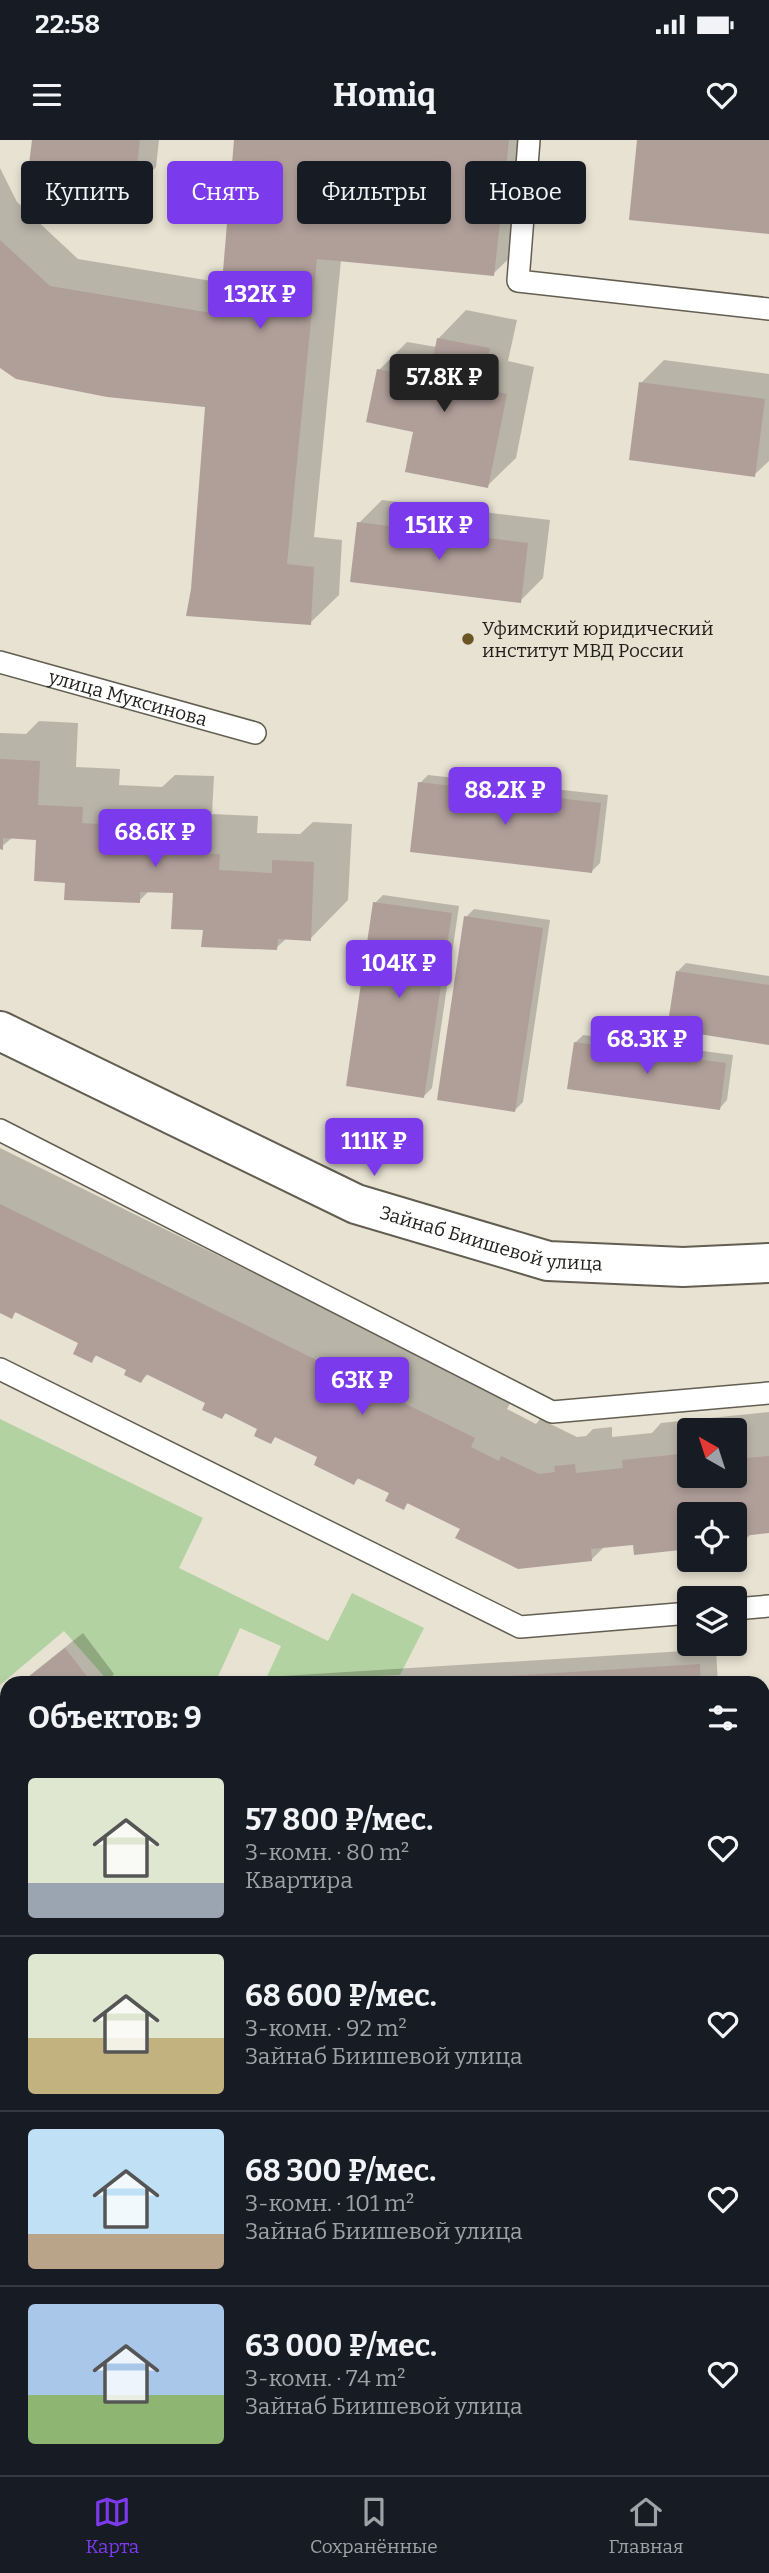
<!DOCTYPE html>
<html lang="ru">
<meta charset="utf-8">
<style>
:root{--surface:#171b24;--page:#242831;--text:#f1f3f6;--muted:#9ea1a6;--line:#363941;--accent:#7c3aed}
body{margin:0;font-family:Bitter,serif;background:var(--page);color:var(--text);height:100vh;display:flex;flex-direction:column;font-size:26px;white-space:nowrap}
*{box-sizing:border-box;margin:0}
p{font-size:23px;color:var(--muted)}
.icon{flex:none;width:38px;height:38px;fill:none;stroke:currentColor;stroke-width:2;stroke-linecap:round;stroke-linejoin:round}
.map{position:relative;flex:1;overflow:hidden}
.sheet{position:absolute;left:0px;top:1536px;width:770px;height:800px;display:flex;flex-direction:column;background:var(--surface);border-radius:21px 21px 0 0;box-shadow:0 4px 10px #0003}
.sheet>*{flex:none}
.hud{position:absolute;left:21px;top:21px;width:728px;height:63px;display:flex;gap:14px}
.needle{width:46px;rotate:321deg}
.fabs{position:absolute;left:677px;top:1278px;display:grid;gap:14px}
.fabs a{display:grid;place-items:center;width:70px;height:70px;border-radius:7px;background:var(--surface);box-shadow:0 4px 10px #0003;font-size:35px}
.price{position:absolute;translate:-50% -60px;padding:0 16px;border-radius:7px;background:var(--accent);color:#fff;font-size:23px;line-height:46px;filter:drop-shadow(0 2px 4px #0008)}
.price::after{content:'';position:absolute;left:50%;top:42px;width:21px;height:16px;margin-left:-10px;background:inherit;clip-path:polygon(0 0,100% 0,50% 100%)}
.price.selected{background:#222;color:#fff}
ul{padding:0;list-style:none}
li{display:flex;align-items:center;gap:21px;height:175px;padding:0 28px}
li+li{border-top:2px solid var(--line)}
li span{display:grid;place-items:center;flex:none;width:196px;height:140px;border-radius:7px;color:#555}
li>.icon{margin-inline-start:auto}
span .icon{width:84px;height:84px;fill:#fffc;stroke-width:1}
li b{font-size:30px}
h2{display:flex;justify-content:space-between;align-items:center;height:84px;padding:0 28px;font-size:30px}
.pill{padding:0 24px;border-radius:7px;background:var(--surface);box-shadow:0 4px 10px #0003;font-size:24px;line-height:63px}
.pill.selected{background:var(--accent);color:#fff}
.status{display:flex;justify-content:space-between;align-items:center;height:49px;padding:0 35px;background:var(--surface);direction:ltr}
.status svg{height:19px;fill:currentColor}
header{display:flex;justify-content:space-between;align-items:center;height:91px;padding:0 28px;background:var(--surface);font-size:32px;font-weight:700}
.tabs{display:flex;justify-content:space-around;align-items:center;height:98px;border-top:2px solid var(--line);background:var(--surface);font-size:19px;color:var(--muted)}
.tabs a{display:grid;justify-items:center;gap:4px}
.tabs .selected{color:var(--accent)}
.map>svg:first-child{display:block}
</style>
<div class="status"><b>22:58</b><svg viewBox="0 0 49 12"><path d="M0 12V9h3v3zM5 12V6h3v6zM10 12V3h3v9zM15 12V0h3v12zM26 1h20v11H26zM47 4h2v5h-2z"/></svg></div>
<header><svg class="icon" aria-label="menu" viewBox="0 0 24 24"><path d="M4 6h16M4 12h16M4 18h16"/></svg>Homiq<svg class="icon" aria-label="heart" viewBox="0 0 24 24"><path d="M12 20l-8-8c-3-5 5-10 8-4 3-6 11-1 8 4z"/></svg></header>
<div class="map">
<svg width="769" height="2335" viewBox="0 0 769 2335">
<rect width="100%" height="100%" fill="#e7e2d2"/>
<!-- green -->
<polygon fill="#b3d2a1" points="0,1279 203,1378 179,1428 328,1501 352,1453 424,1488 400,1535 265,1541 281,1506 240,1488 215,1543 140,1543 135,1539 124,1543 110,1543 64,1491 0,1545"/>
<!-- shadow -->
<g fill="#0003" fill-rule="evenodd">
<polygon points="34,0 159,0 156,27 133,50"/>
<polygon points="235,0 533,0 522,106 493,134 341,120 314,397 342,400 339,455 310,483 193,449 207,265 0,225 0,28 17,62 78,119 224,143"/>
<polygon points="466,170 517,180 508,221 534,227 516,318 487,346 415,291 379,230 407,202 437,207 438,199"/>
<polygon points="664,220 769,234 769,321 754,335 641,243"/>
<polygon points="382,360 550,380 543,438 520,461 359,383"/>
<polygon points="39,581 78,583 76,627 120,629 119,645 162,647 175,635 214,636 212,674 258,676 257,693 300,694 313,682 352,684 348,760 310,799 287,798 276,808 205,788 175,751 150,750 139,761 67,741 38,698 13,697 0,708 0,593 26,594"/>
<polygon points="428,635 608,655 600,723 592,731 420,643"/>
<polygon points="383,755 459,766 432,948 424,956 375,763"/>
<polygon points="474,769 550,780 523,962 515,970 466,777"/>
<polygon points="686,823 769,836 769,904 678,831"/>
<polygon points="583,895 733,915 727,960 719,969 575,903"/>
<path d="M0,1008L512,1260L507,1269L536,1284L540,1279L577,1297L586,1296L593,1289L612,1287V1297L652,1293L661,1283L769,1272V1391L752,1393L743,1402L735,1403V1374H690L634,1403L605,1406L591,1420L462,1388L409,1362L403,1368L391,1353L360,1337L354,1343L320,1316L277,1295L270,1302L260,1288L227,1272L222,1277L208,1262L149,1233L141,1241L129,1229L98,1214L91,1221L81,1202L17,1171L11,1177L0,1171ZM690,1290H735V1335H690Z"/>
<polygon points="83,1493 114,1534 105,1544 19,1544"/>
<polygon points="716,1509 718,1544 243,1544 248,1538"/>
<polygon points="7,1714 7,1889 0,1890 0,1719"/>
<polygon points="0,2269 7,2269 7,2329 94,2329 94,2335 0,2335"/>
<polygon points="522,2329 695,2329 696,2335 463,2335"/>
</g>
<!-- building -->
<g fill="#b09f99">
<polygon points="32,0 140,0 134,52 27,40"/>
<polygon points="234,0 509,0 494,136 317,119 287,424 314,427 311,485 186,476 191,449 205,267 107,257 16,239 0,228 0,100 50,146 223,175 222,143"/>
<polygon points="637,0 769,0 769,94 629,80"/>
<polygon points="437,198 490,208 481,249 507,254 488,348 405,332 413,292 366,282 377,229 429,239"/>
<polygon points="639,242 765,259 755,337 629,320"/>
<polygon points="357,382 528,403 521,463 350,442"/>
<polygon points="0,619 40,621 38,665 83,667 82,683 134,686 135,672 177,674 175,712 220,714 219,730 272,733 272,720 314,722 311,801 278,799 277,810 201,807 203,790 171,789 173,753 140,752 140,763 64,760 65,743 34,741 36,700 3,698 3,710 0,709"/>
<polygon points="418,642 601,663 592,733 410,712"/>
<polygon points="373,762 452,773 424,958 346,946"/>
<polygon points="464,776 543,788 515,972 437,960"/>
<polygon points="676,831 769,845 769,905 667,889"/>
<polygon points="574,902 726,923 720,970 567,949"/>
<polygon points="0,1064 475,1298 471,1307 499,1321 501,1316 539,1334 555,1332 554,1326 575,1324 576,1333 623,1328 622,1320 690,1313 690,1335 735,1335 735,1319 769,1316 769,1393 743,1396 744,1404 735,1405 735,1374 690,1374 690,1409 634,1415 633,1405 591,1409 592,1421 518,1429 455,1398 460,1389 407,1363 404,1370 385,1361 389,1353 357,1338 354,1345 314,1325 317,1317 275,1297 271,1304 254,1296 257,1289 225,1273 222,1279 202,1270 205,1263 146,1234 141,1243 124,1235 126,1230 95,1215 92,1223 73,1214 78,1203 15,1172 12,1179 0,1173"/>
<polygon points="65,1508 93,1544 20,1544"/>
<polygon points="700,1524 701,1544 430,1544 430,1541"/>
<polygon points="0,1773 7,1783 7,1891 0,1891"/>
<polygon points="0,2304 7,2304 7,2329 59,2329 59,2335 0,2335"/>
</g>
<g fill="none" stroke-linecap="round" stroke-linejoin="round">
<!-- lane casing -->
<g stroke="#635e51" stroke-width="24">
<g id="lane">
<polyline points="529,0 518,141 769,169"/>
<path id="s1" d="M0,522L255,593"/>
<polyline points="0,990 552,1272 769,1253"/>
<polyline points="0,1229 520,1487 690,1473"/>
<polyline points="735,1469 769,1466"/>
<polyline points="0,1710 7,1709"/>
<polyline points="763,1820 769,1905"/>
<polyline points="0,1973 7,1972"/>
<polyline points="0,2052 7,2051"/>
<polyline points="0,2235 7,2235"/>
<polyline points="713,2329 714,2335"/>
</g>
</g>
<!-- street casing -->
<g stroke="#635e51" stroke-width="42">
<g id="street">
<path id="s2" d="M0,891L356,1064L548,1121L683,1127L769,1123"/>
</g>
</g>
<!-- path -->
<polyline stroke="#9b978b" stroke-width="4.5" stroke-dasharray="7 3.5" stroke-linecap="butt" points="668,2329 669,2335"/>
<!-- lane -->
<use href="#lane" stroke="#fff" stroke-width="21"/>
<!-- street -->
<use href="#street" stroke="#fff" stroke-width="38"/>
</g>
<!-- markers -->
<circle fill="#6b5525" stroke="#e7e2d2" stroke-width="2.5" cx="468" cy="499" r="7"/>
<g text-anchor="middle" stroke-width="7" stroke-linejoin="round" paint-order="stroke">
<!-- poi labels -->
<g font-size="19" fill="#211f1a" stroke="#e7e2d2" text-anchor="start">
<text x="482" y="495">Уфимский юридический<tspan x="482" dy="22">институт МВД России</tspan></text>
</g>
<!-- street labels -->
<g font-size="19" fill="#211f1a" stroke="#e7e2d2">
<text dy="7" stroke="none"><textPath href="#s1" startOffset="133">улица Муксинова</textPath></text>
<text dy="7" stroke="none"><textPath href="#s2" startOffset="536">Зайнаб Биишевой улица</textPath></text>
</g>
</g>
</svg>
<div class="fabs">
<a><svg class="needle" viewBox="-14 -14 28 28"><path d="M0-13l5 13h-10z" fill="#e53935"/><path d="M0 13l5-13h-10z" fill="#9ea1a6"/></svg></a>
<a><svg class="icon" aria-label="locate" viewBox="0 0 24 24"><circle cx="12" cy="12" r="6"/><path d="M12 2v4M12 18v4M2 12h4M18 12h4"/></svg></a>
<a><svg class="icon" aria-label="layers" viewBox="0 0 24 24"><path d="M12 4l9 5-9 5-9-5zM3 14l9 5 9-5"/></svg></a>
</div>
<b class="price" style="left:260px;top:191px">132K ₽</b>
<b class="price selected" style="left:444px;top:274px">57.8K ₽</b>
<b class="price" style="left:439px;top:422px">151K ₽</b>
<b class="price" style="left:505px;top:687px">88.2K ₽</b>
<b class="price" style="left:155px;top:729px">68.6K ₽</b>
<b class="price" style="left:399px;top:860px">104K ₽</b>
<b class="price" style="left:647px;top:936px">68.3K ₽</b>
<b class="price" style="left:374px;top:1038px">111K ₽</b>
<b class="price" style="left:362px;top:1277px">63K ₽</b>
<div class="hud">
<a class="pill">Купить</a>
<a class="pill selected">Снять</a>
<a class="pill">Фильтры</a>
<a class="pill">Новое</a>
</div>
<section class="sheet">
<h2>Объектов: 9<svg class="icon" aria-label="filters" viewBox="0 0 24 24"><path d="M4 7h16M4 17h16"/><circle cx="9" cy="7" r="2"/><circle cx="15" cy="17" r="2"/></svg></h2>
<ul>
<li><span style="background:linear-gradient(#dfe7d0 75%,#9aa5b1 0)"><svg class="icon" aria-label="home" viewBox="0 0 24 24"><path d="M3 11l9-7 9 7M6 9v11h12V9"/></svg></span><div><b>57 800 ₽/мес.</b><p>3-комн. · 80 m²</p><p>Квартира</p></div><svg class="icon" aria-label="heart" viewBox="0 0 24 24"><path d="M12 20l-8-8c-3-5 5-10 8-4 3-6 11-1 8 4z"/></svg></li>
<li><span style="background:linear-gradient(#dfe7d0 60%,#c2b280 0)"><svg class="icon" aria-label="home" viewBox="0 0 24 24"><path d="M3 11l9-7 9 7M6 9v11h12V9"/></svg></span><div><b>68 600 ₽/мес.</b><p>3-комн. · 92 m²</p><p>Зайнаб Биишевой улица</p></div><svg class="icon" aria-label="heart" viewBox="0 0 24 24"><path d="M12 20l-8-8c-3-5 5-10 8-4 3-6 11-1 8 4z"/></svg></li>
<li><span style="background:linear-gradient(#bfe0f5 75%,#b9a48a 0)"><svg class="icon" aria-label="home" viewBox="0 0 24 24"><path d="M3 11l9-7 9 7M6 9v11h12V9"/></svg></span><div><b>68 300 ₽/мес.</b><p>3-комн. · 101 m²</p><p>Зайнаб Биишевой улица</p></div><svg class="icon" aria-label="heart" viewBox="0 0 24 24"><path d="M12 20l-8-8c-3-5 5-10 8-4 3-6 11-1 8 4z"/></svg></li>
<li><span style="background:linear-gradient(#a9c7e8 65%,#8fb573 0)"><svg class="icon" aria-label="home" viewBox="0 0 24 24"><path d="M3 11l9-7 9 7M6 9v11h12V9"/></svg></span><div><b>63 000 ₽/мес.</b><p>3-комн. · 74 m²</p><p>Зайнаб Биишевой улица</p></div><svg class="icon" aria-label="heart" viewBox="0 0 24 24"><path d="M12 20l-8-8c-3-5 5-10 8-4 3-6 11-1 8 4z"/></svg></li>
</ul>
</section>
</div>
<nav class="tabs">
<a class="selected"><svg class="icon" aria-label="map" viewBox="0 0 24 24"><path d="M3 6l6-2 6 2 6-2v14l-6 2-6-2-6 2zM9 4v14M15 6v14"/></svg>Карта</a>
<a><svg class="icon" aria-label="saved" viewBox="0 0 24 24"><path d="M7 4h10v16l-5-4-5 4z"/></svg>Сохранённые</a>
<a><svg class="icon" aria-label="home" viewBox="0 0 24 24"><path d="M3 11l9-7 9 7M6 9v11h12V9"/></svg>Главная</a>
</nav>
